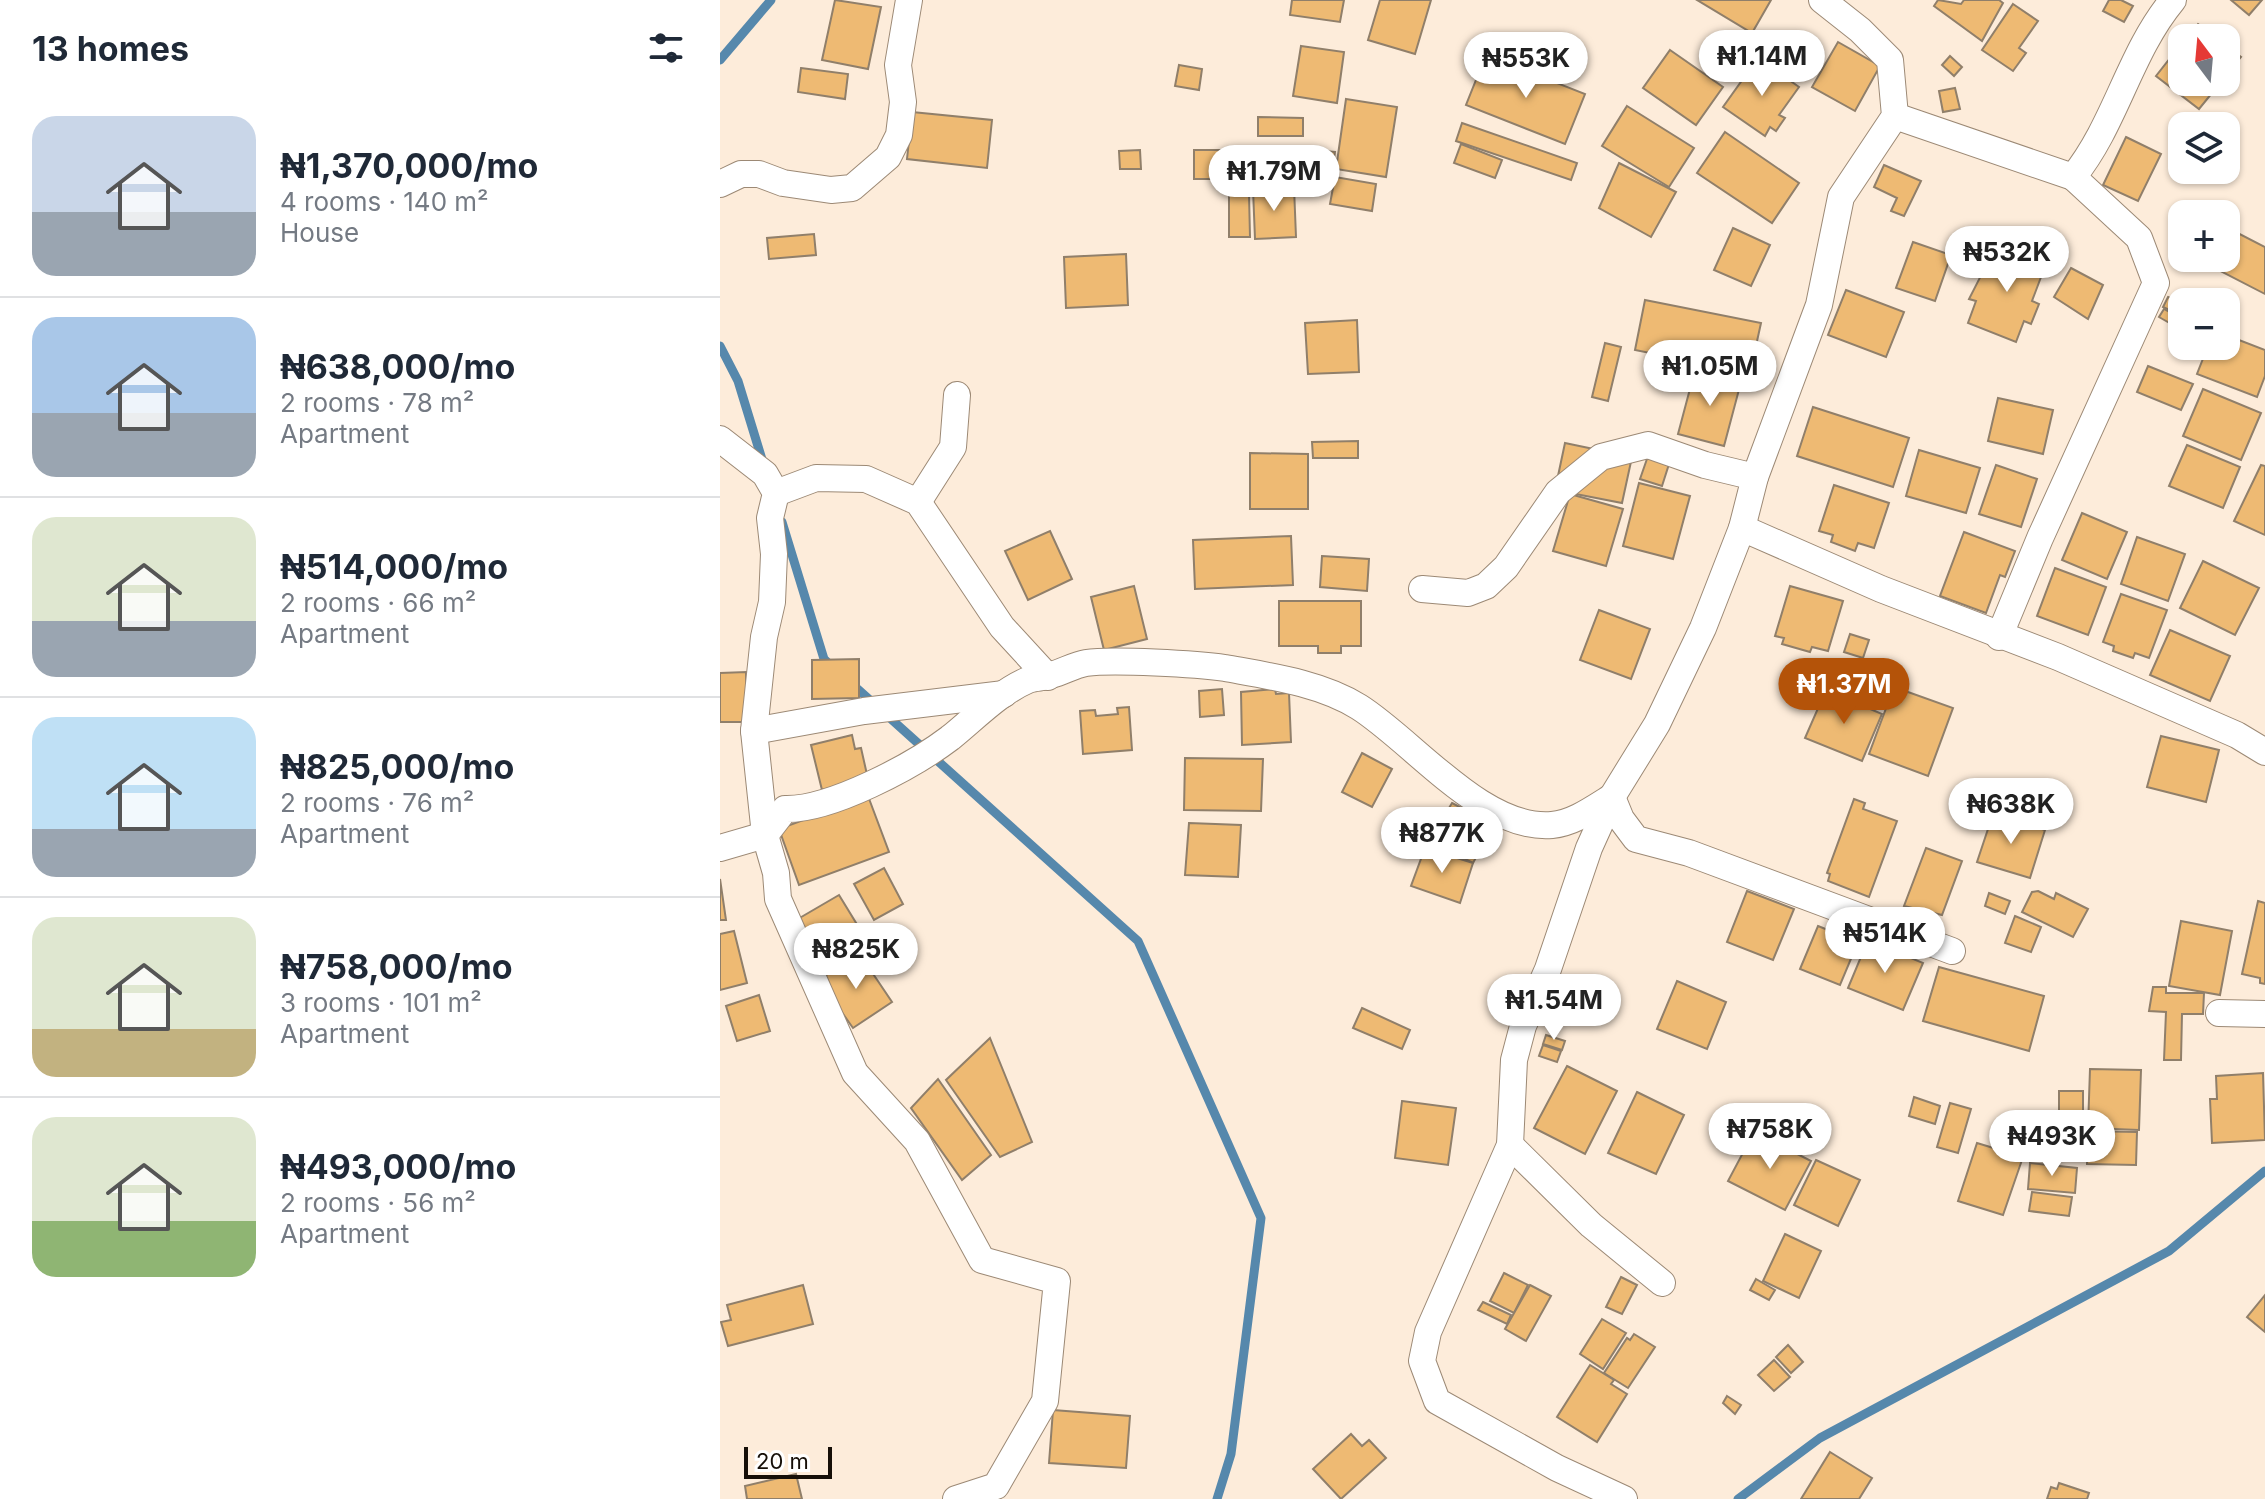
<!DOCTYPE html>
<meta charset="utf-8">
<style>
:root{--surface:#fff;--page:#f2f2f3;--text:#1f2937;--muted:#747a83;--line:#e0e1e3;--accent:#b45309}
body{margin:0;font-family:Inter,sans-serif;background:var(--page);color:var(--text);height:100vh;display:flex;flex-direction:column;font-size:30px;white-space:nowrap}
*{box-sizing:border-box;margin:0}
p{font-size:26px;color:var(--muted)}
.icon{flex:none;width:44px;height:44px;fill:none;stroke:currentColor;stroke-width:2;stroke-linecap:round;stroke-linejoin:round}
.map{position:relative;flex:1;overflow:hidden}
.details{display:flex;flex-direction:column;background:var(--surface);width:720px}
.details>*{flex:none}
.needle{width:52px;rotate:344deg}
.controls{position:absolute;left:1448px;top:24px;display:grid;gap:16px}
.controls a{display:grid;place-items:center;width:72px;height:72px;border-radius:16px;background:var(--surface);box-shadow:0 2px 6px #0004;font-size:40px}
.scale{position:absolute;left:24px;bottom:20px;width:88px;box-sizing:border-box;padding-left:8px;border:4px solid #160f08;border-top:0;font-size:22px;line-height:28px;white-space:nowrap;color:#160f08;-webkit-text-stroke:6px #fff;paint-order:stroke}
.price{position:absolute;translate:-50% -68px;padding:0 18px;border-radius:28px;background:#fff;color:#222;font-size:26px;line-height:52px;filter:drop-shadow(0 2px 4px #0008)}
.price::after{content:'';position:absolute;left:50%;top:48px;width:24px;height:18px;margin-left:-12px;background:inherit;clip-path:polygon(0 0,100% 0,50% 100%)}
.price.on{background:var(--accent);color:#fff}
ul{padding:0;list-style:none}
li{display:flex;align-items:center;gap:24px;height:200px;padding:0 32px}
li+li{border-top:2px solid var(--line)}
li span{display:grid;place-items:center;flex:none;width:224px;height:160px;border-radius:24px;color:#555}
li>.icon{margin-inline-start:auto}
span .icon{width:96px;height:96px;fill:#fffc;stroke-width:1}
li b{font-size:34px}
h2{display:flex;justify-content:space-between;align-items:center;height:96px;padding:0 32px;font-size:34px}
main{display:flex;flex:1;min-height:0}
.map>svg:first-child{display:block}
</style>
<main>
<section class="details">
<h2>13 homes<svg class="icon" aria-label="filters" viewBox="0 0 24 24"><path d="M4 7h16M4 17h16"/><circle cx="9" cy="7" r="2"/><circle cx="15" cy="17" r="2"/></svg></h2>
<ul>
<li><span style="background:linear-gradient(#c9d6e8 60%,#9aa5b1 0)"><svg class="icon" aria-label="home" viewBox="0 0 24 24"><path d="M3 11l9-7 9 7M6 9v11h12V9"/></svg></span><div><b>₦1,370,000/mo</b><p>4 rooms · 140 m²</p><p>House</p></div></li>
<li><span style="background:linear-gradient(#a9c7e8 60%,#9aa5b1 0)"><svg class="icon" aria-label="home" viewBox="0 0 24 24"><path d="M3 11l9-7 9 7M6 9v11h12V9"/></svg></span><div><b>₦638,000/mo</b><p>2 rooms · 78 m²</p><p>Apartment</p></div></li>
<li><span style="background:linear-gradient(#dfe7d0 65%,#9aa5b1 0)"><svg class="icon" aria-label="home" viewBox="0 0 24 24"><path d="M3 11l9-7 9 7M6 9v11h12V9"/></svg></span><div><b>₦514,000/mo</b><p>2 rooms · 66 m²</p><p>Apartment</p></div></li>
<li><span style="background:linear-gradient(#bfe0f5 70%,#9aa5b1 0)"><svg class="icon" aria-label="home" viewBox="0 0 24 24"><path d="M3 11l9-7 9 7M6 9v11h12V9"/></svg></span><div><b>₦825,000/mo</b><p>2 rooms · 76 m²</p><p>Apartment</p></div></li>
<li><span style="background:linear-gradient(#dfe7d0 70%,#c2b280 0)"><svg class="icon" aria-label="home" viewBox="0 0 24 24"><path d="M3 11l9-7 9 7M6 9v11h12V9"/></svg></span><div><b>₦758,000/mo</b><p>3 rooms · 101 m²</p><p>Apartment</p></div></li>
<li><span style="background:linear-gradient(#dfe7d0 65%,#8fb573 0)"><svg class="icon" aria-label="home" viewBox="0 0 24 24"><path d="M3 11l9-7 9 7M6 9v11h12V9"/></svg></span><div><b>₦493,000/mo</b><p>2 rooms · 56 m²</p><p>Apartment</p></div></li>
</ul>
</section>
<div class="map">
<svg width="1545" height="1499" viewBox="0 0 1545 1499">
<rect width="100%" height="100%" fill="#fdecda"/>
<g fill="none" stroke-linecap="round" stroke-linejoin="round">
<!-- stream -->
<g stroke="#5688ac" stroke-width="9">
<polyline points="0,60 51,0"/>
<polyline points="0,346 18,381 44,466"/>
<polyline points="62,522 104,659 111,666"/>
<polyline points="131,683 418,941 541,1218 511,1454 497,1499"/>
<polyline points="1018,1499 1100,1438 1449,1251 1545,1171"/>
</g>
</g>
<!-- building -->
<g fill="#eeba73" stroke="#907f6a" stroke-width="2">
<polygon points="115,0 161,7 148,69 102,60"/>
<polygon points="572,0 624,0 620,22 570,15"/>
<polygon points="660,0 711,0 695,54 648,40"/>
<polygon points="977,0 1051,0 1032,33"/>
<polygon points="1218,0 1241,4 1244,0 1279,0 1283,3 1262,41 1214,6"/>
<polygon points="1389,0 1401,0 1413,6 1404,22 1383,11"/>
<polygon points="1511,0 1542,0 1529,15"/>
<polygon points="1293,4 1318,21 1299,48 1306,53 1293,71 1262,50"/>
<polygon points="1478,24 1496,38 1466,38"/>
<polygon points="1118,42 1160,66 1135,111 1092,87"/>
<polygon points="1462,43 1462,82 1501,82 1479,109 1436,76"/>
<polygon points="581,46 624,52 617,103 573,96"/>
<polygon points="1506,46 1521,57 1506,75"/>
<polygon points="950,50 1003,87 976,125 923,88"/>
<polygon points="766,55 865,94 845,144 746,105"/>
<polygon points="1230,56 1242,67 1234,76 1222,65"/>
<polygon points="1038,58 1079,87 1059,115 1065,118 1056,131 1050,127 1045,136 1003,107"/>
<polygon points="459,65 482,69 479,90 455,86"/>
<polygon points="81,68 128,74 125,99 78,92"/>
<polygon points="1235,88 1240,109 1223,112 1219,91"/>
<polygon points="626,99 677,107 666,177 616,169"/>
<polygon points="907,106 974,148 949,187 882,146"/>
<polygon points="192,112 272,120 267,168 187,159"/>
<polygon points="538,117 583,118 583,136 538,136"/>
<polygon points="742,123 857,163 851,180 736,141"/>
<polygon points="1005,132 1079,183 1052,223 977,173"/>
<polygon points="1406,137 1441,154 1418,201 1383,185"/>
<polygon points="741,144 782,160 775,178 734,163"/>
<polygon points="420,150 421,169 400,169 399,151"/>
<rect x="474" y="150" width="44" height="29"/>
<polygon points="603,151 615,152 612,174 600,173"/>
<polygon points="899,163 956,192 931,237 879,208"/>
<polygon points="1164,165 1201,181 1184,216 1171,211 1177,198 1154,187"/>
<polygon points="615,177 656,184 652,211 610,204"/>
<polygon points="574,187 576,237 535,239 533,189"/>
<polygon points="509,194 529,194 530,237 509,237"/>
<polygon points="1506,227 1545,247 1545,294 1479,260 1506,258"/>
<polygon points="1013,228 1050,245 1031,286 994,270"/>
<polygon points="94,234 96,255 49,259 47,238"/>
<polygon points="1193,242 1231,255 1215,301 1176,288"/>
<polygon points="1300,251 1327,261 1312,301 1319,304 1311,324 1304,321 1296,342 1248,323 1256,301 1249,299 1272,254 1287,260 1290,254 1297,257"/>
<polygon points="406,254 408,305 346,308 344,257"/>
<polygon points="1351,268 1383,285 1368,319 1334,297"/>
<polygon points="1126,290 1184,312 1166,357 1108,335"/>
<polygon points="1448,297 1462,304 1462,316 1443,307"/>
<polygon points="925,300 1041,323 1030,373 915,350"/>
<polygon points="1444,309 1462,319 1460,329 1439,317"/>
<polygon points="637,320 639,372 588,374 585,323"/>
<polygon points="1506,335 1545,350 1545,376 1537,397 1477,374 1488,346 1506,346"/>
<polygon points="885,343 901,347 888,401 872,397"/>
<polygon points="1428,366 1473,384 1461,410 1417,392"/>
<polygon points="975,370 1021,382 1004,446 958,434"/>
<polygon points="1483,389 1541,413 1521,460 1463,436"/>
<polygon points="1278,398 1333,410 1323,454 1268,441"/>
<polygon points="1093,407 1189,438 1173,487 1077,456"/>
<polygon points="638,441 638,458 593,458 592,442"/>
<polygon points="845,443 912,457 902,503 835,490"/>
<polygon points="1467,445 1520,467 1503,508 1449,486"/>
<polygon points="1199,450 1260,468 1246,513 1186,496"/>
<polygon points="530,453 588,454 588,509 530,509"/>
<polygon points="928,456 949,464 942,486 920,479"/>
<polygon points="1276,465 1317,479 1301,527 1259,514"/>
<polygon points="1541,465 1545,466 1545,535 1514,521"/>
<polygon points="919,483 970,496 953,559 903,546"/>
<polygon points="1114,485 1169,503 1154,548 1138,543 1135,551 1111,542 1113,535 1099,531"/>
<polygon points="850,494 903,509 886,566 833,551"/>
<polygon points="1362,513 1407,532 1387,579 1342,560"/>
<polygon points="330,531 352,579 308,600 285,551"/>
<polygon points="1244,532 1295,551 1285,577 1280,575 1266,613 1220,596"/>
<polygon points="571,536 573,585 475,589 473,540"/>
<polygon points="1417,537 1465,554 1448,601 1401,584"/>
<polygon points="602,556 649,559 647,591 600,587"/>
<polygon points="1483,561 1539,588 1515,635 1460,608"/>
<polygon points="1335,568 1386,587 1368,635 1317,616"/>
<polygon points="414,586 427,639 384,650 371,597"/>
<polygon points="1070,586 1123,601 1108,651 1092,647 1090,652 1062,644 1064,638 1055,636"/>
<polygon points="1401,594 1447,610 1429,658 1415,653 1413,658 1393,651 1394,646 1383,642"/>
<polygon points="559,601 641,601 641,646 621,646 621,653 598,653 598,646 559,646"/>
<polygon points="879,610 930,629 911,679 860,660"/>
<polygon points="1450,630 1510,656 1490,701 1430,675"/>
<polygon points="1130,634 1149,640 1143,658 1124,652"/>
<polygon points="139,659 139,698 92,699 92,660"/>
<polygon points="26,672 26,722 0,722 0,673"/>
<polygon points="1174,687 1233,708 1208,776 1149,754"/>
<polygon points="502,689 504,715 480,717 479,691"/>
<polygon points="555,689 556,694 569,693 571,742 522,745 521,692"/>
<polygon points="1106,690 1162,714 1142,761 1085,738"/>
<polygon points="409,707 412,750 363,754 360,711 375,710 376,716 398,714 397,708"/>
<polygon points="132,735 135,749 141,748 148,779 102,790 91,745"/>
<polygon points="1441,736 1499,750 1486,802 1427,787"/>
<polygon points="642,753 672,769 652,807 622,792"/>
<polygon points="465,758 543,759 541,811 464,810"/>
<polygon points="148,796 169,852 79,885 59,829"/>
<polygon points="1134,799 1145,803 1143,809 1177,821 1149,897 1108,881 1110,874 1107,873"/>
<polygon points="732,803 774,825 753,863 729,851 739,833 720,823"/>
<polygon points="1273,814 1325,830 1310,878 1257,862"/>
<polygon points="469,823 521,825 518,877 465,875"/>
<polygon points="705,848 753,863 740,903 691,886"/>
<polygon points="1206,848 1242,861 1222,915 1184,906"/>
<polygon points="164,868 183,904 154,920 134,884"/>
<polygon points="0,879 6,920 0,920"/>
<polygon points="1027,891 1074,909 1053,960 1007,942"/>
<polygon points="1318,891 1334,899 1336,893 1368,909 1353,937 1302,912 1312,892"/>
<polygon points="1269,893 1290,901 1285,914 1265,906"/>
<polygon points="119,895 141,931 92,959 71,923"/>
<polygon points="1538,901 1545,903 1545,984 1540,983 1540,978 1522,974"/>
<polygon points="1295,916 1321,927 1311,952 1285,943"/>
<polygon points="1461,921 1512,931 1500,995 1449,986"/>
<polygon points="1098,926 1138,942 1120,985 1080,969"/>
<polygon points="14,931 27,983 0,990 0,934"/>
<polygon points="1148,940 1203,963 1183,1010 1128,988"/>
<polygon points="139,953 172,1002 133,1028 99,980"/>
<polygon points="1219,967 1324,996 1309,1051 1203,1021"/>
<polygon points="957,981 1006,1002 987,1049 937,1029"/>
<polygon points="1433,987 1446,987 1446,993 1484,993 1483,1014 1462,1014 1461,1060 1444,1060 1446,1012 1429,1011"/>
<polygon points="39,995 50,1031 17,1041 6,1006"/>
<polygon points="642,1008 690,1030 682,1049 633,1028"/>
<polygon points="826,1035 845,1041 842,1050 823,1044"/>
<polygon points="270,1038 312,1142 280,1157 226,1080"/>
<polygon points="823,1045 841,1051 837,1062 819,1056"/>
<polygon points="847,1066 897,1091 865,1154 814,1128"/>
<polygon points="1370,1069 1421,1070 1419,1130 1368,1128"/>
<polygon points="1543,1073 1545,1140 1492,1143 1490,1099 1497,1099 1496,1076"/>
<polygon points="218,1079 271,1155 242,1180 191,1108"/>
<polygon points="1339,1091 1363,1091 1363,1122 1339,1123"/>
<polygon points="917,1092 964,1115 936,1174 888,1153"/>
<polygon points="1194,1097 1220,1106 1215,1124 1189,1116"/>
<polygon points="682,1101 736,1108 728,1165 675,1158"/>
<polygon points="1230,1103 1251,1109 1238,1153 1217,1147"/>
<polygon points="1368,1131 1417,1132 1416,1165 1367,1164"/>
<polygon points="1034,1132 1091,1161 1065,1210 1008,1181"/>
<polygon points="1257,1143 1303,1157 1283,1215 1238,1201"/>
<polygon points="1096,1160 1140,1180 1118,1226 1074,1205"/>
<polygon points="1310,1163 1357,1168 1355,1193 1308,1189"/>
<polygon points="1312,1192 1352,1197 1349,1216 1309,1211"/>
<polygon points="1065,1234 1101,1251 1079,1298 1043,1281"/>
<polygon points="784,1273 808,1285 794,1313 770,1301"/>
<polygon points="901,1277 917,1285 902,1314 886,1307"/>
<polygon points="1036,1279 1055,1290 1049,1300 1030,1290"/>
<polygon points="83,1285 93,1324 8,1346 1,1322 11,1320 7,1305"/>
<polygon points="810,1285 831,1296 806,1341 785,1329"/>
<polygon points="1545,1295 1545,1332 1527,1317"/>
<polygon points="763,1302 791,1315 787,1324 758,1310"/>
<polygon points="882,1319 906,1333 883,1369 860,1354"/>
<polygon points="914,1334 935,1347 908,1388 884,1373 907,1338 910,1340"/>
<polygon points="1068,1345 1083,1362 1071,1373 1056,1357"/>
<polygon points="1054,1360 1070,1377 1054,1391 1038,1375"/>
<polygon points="870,1365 894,1380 891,1384 907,1394 877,1442 837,1417"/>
<polygon points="1007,1396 1021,1405 1015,1414 1003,1403"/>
<polygon points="333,1410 410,1416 406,1468 329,1463"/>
<polygon points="631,1434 642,1446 649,1440 666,1458 621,1499 593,1469"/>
<polygon points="1110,1452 1152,1478 1139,1499 1081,1499"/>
<polygon points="76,1474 82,1499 27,1499 25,1486"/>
<polygon points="1339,1483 1369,1493 1367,1499 1327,1499 1331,1487 1337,1489"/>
</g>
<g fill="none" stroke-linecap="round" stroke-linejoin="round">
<!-- street casing -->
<g stroke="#9c8975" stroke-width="28">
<g id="street">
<path d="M1175,116L1353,177C1396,124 1409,53 1453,0"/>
<polyline points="0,184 21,174 39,174 63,183 111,190 132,188 168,157 179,135 183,102 178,65 189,0"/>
<polyline points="0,439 45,474 56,493 50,518 54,554 52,602 44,637 34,731 45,835 56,873 58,899 135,1073 197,1141 262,1260 337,1281 325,1401 276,1486 236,1499"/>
<polyline points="56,493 96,478 146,479 198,502 282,627 328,677"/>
<polyline points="198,502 233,447 237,395"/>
<polyline points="1022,528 1161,589 1338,657 1517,735 1545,752"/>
<polyline points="702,589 748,593 766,586 786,567 838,492 881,457 928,445 985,465 1035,477"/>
<polyline points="1279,637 1320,538 1436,283 1419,238 1353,177"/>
<polyline points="34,731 144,711 284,694"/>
<polyline points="892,797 901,819 916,839 969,853 1232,951"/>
<path d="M0,848L45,835L65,809C111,810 193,766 230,738C255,718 278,693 308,680C315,677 324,678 331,675C343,672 354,665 366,663C392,659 478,664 505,668C549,676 601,683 639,707C693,741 763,831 832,825C854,823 874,808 892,797"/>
<polyline points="1499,1013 1545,1014"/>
<polyline points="790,1145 871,1225 942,1283"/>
<polyline points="904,1499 837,1468 717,1401 702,1361 708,1332 790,1145 794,1060 803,1026 828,969 869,848 892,797 937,724 983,628 1022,528 1035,477 1099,305 1121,197 1175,116 1170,60 1140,30 1102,0"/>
</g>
</g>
<!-- street -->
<use href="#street" stroke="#fff" stroke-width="26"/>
</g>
</svg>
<div class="controls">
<a><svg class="needle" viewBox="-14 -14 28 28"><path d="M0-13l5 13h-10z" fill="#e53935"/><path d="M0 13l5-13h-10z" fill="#747a83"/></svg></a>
<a><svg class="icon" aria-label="layers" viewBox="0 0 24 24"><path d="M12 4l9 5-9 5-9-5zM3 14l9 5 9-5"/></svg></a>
<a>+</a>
<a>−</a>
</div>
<div class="scale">20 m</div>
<b class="price" style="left:1042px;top:98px">₦1.14M</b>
<b class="price" style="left:806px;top:100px">₦553K</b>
<b class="price" style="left:554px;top:213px">₦1.79M</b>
<b class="price" style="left:1287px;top:294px">₦532K</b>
<b class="price" style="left:990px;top:408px">₦1.05M</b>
<b class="price on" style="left:1124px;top:726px">₦1.37M</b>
<b class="price" style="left:1291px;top:846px">₦638K</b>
<b class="price" style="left:722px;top:875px">₦877K</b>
<b class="price" style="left:1165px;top:975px">₦514K</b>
<b class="price" style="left:136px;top:991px">₦825K</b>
<b class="price" style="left:834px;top:1042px">₦1.54M</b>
<b class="price" style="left:1050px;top:1171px">₦758K</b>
<b class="price" style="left:1332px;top:1178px">₦493K</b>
</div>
</main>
